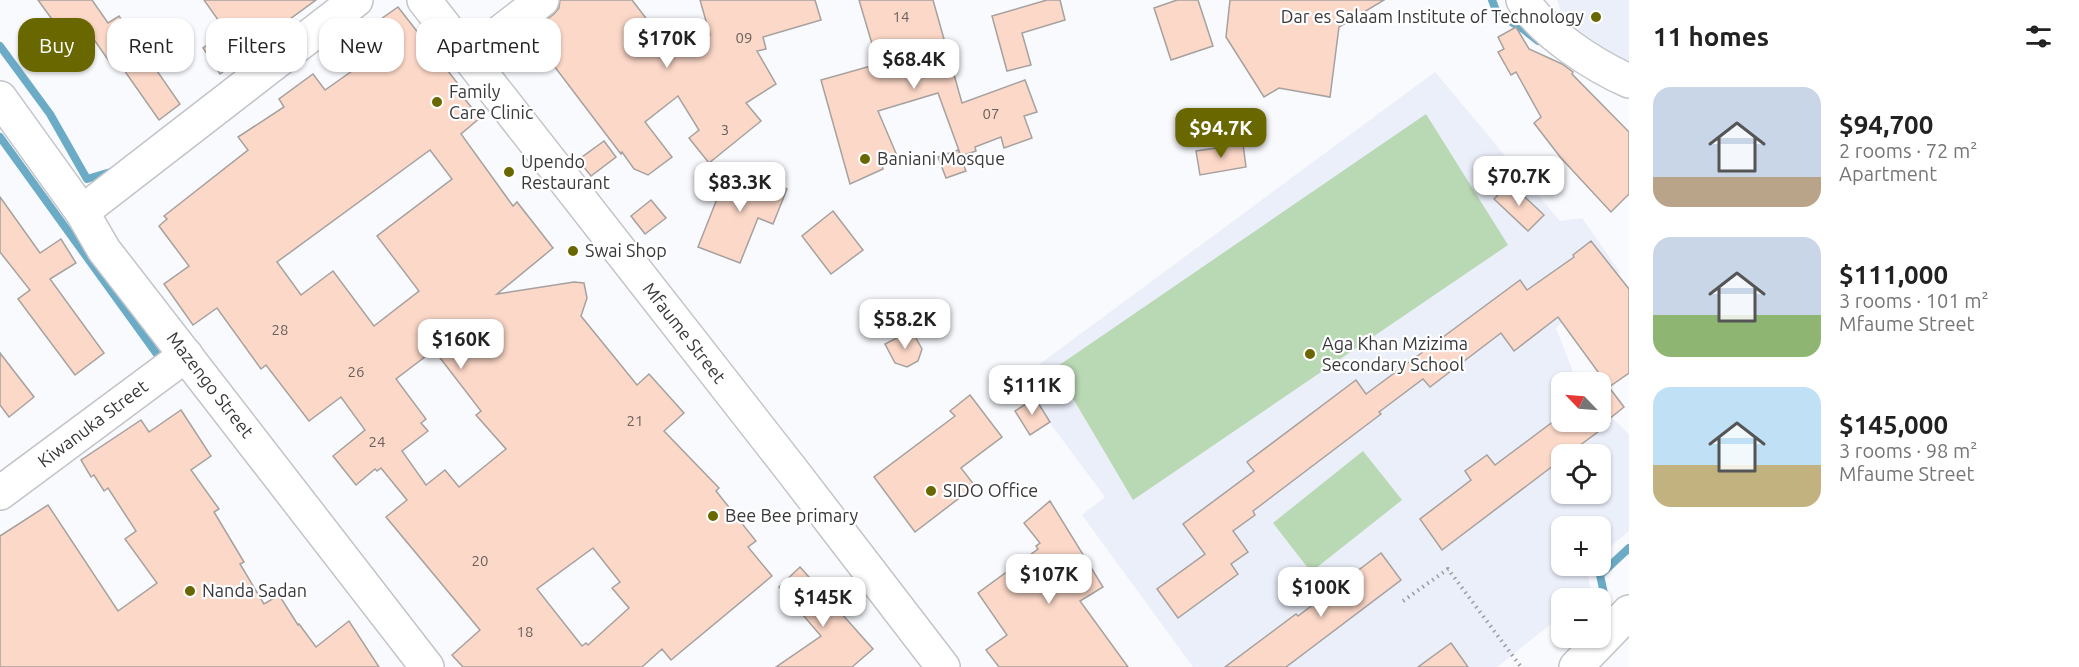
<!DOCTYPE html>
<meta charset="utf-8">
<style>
:root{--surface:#fff;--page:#f6f6f6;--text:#222;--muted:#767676;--accent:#696700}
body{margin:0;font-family:Ubuntu,sans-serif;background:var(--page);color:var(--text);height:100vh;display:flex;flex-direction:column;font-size:22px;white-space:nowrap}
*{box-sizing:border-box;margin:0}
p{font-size:20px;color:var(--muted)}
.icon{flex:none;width:33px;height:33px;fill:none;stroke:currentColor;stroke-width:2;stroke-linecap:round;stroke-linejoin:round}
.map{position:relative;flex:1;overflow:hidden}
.drawer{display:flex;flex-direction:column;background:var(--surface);width:450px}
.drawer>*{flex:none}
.banner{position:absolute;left:18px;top:18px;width:570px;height:54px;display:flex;gap:12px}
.needle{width:39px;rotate:295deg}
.buttons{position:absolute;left:1551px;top:372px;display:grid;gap:12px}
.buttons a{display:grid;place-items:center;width:60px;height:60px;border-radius:12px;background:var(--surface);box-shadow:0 2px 4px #0004;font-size:30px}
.price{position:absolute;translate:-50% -51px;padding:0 14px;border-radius:12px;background:#fff;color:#222;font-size:20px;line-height:39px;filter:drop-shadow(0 2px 3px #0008)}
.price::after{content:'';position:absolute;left:50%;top:36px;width:18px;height:14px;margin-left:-9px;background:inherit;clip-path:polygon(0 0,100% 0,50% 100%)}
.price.current{background:var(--accent);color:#fff}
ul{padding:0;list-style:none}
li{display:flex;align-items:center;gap:18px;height:150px;padding:0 24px}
li span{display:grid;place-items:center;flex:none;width:168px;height:120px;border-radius:18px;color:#555}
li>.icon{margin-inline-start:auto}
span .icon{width:72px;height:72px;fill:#fffc;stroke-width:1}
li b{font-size:26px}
h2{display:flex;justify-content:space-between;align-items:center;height:72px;padding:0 24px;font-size:26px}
.pill{padding:0 21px;border-radius:18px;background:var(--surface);box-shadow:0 2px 4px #0004;font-size:21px;line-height:54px}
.pill.current{background:var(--accent);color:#fff}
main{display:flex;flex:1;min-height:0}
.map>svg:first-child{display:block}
</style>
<main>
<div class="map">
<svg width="1629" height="667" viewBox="0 0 1629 667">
<rect width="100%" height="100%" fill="#f8fafe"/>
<!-- built -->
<g fill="#ebeffa" fill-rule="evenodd">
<polygon points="1557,0 1629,0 1629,66 1568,34"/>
<path d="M1435,72L1560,221L1582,218L1620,272L1556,328L1577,382H1562V422H1600L1601,408L1629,434V531L1601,555L1600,526H1562V566H1589L1587,568L1591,593L1584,598H1562L1561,616L1497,667H1193L1082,515L1105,497L1018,380ZM1562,454H1600V494H1562Z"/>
</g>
<!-- green -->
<g fill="#b9d8b4">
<polygon points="1426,114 1508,245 1133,500 1055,368"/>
<polygon points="1363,451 1402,500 1311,572 1273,523"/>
</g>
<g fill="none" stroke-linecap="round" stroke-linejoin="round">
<!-- stream -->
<g stroke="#6cabc6" stroke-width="8">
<polyline points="1492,0 1497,13 1523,29 1538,41"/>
<polyline points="0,46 50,114 87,179 114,171"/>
<polyline points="0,137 159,357"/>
<polyline points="1600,602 1605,598 1600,575 1629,548"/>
<polyline points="1561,640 1564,638"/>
</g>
</g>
<!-- building -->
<g fill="#fcd8c8" stroke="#a6a19f" stroke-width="1.5" fill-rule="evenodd">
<polygon points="38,0 92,0 108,23 119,16 180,104 159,120 117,60 111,64 93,38 75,51"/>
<polygon points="204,0 316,0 260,41 262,44 220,74 203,48 226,31"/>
<polygon points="560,0 632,0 675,56 710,35 700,0 815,0 821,20 763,37 766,49 757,51 776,84 746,103 761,121 709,163 689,138 699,130 678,96 645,122 672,157 648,175 634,169 622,152 621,154 529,33 554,14 559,8"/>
<polygon points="859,0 933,0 962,103 1025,80 1037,112 1024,116 1032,138 1004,148 1001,137 975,147 976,151 961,156 938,93 878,111 898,158 882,165 883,169 850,184 821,80 878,64"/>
<polygon points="1047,0 1060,0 1065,20 1022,33 1031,65 1007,71 992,16"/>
<polygon points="1177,0 1198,0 1213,46 1171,60 1154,8"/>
<polygon points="1230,0 1384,0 1339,27 1330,97 1279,88 1264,97 1226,37"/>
<path d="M398,7L462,89L459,92L480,118L461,134L513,206L517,202L553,248L497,294L574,282L584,283L587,298L581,316L637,385L649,374L684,413L664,431L719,488L716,491L756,541L748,547L772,576L671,660L662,649L642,667H463L452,655L480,630L386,517L407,500L381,468L377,471L375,469L356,485L333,456L365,430L341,397L309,421L266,365L261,369L217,308L193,325L164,284L189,266L159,226L167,219L164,216L248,150L238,137L284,107L279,99L313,74L325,90L369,59L354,38ZM430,150L452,179L377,236L419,291L374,326L333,271L301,295L277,262ZM434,350L481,411L476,415L506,449L459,487L445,470L426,485L402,451L428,431L421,423L426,419L396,379ZM593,548L620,582L612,588L629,608L588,645L586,643L582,646L537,589Z"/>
<polygon points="1516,27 1529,49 1562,64 1573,72 1572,74 1629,132 1629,194 1611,212 1561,158 1534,123 1541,117 1516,72 1511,75 1498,52 1504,49 1498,37"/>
<polygon points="604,141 616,157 591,176 578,160"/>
<polygon points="1243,144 1246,167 1200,175 1196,151"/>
<polygon points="958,150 966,171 946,178 938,157"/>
<polygon points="730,166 787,189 773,224 758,218 740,263 698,247"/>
<polygon points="1510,183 1544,215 1528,231 1494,199"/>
<polygon points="0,197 40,253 61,239 76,263 50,279 104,353 75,375 18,299 30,290 0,252"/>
<polygon points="651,200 666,218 645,234 631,216"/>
<polygon points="833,211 863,250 831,274 802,236"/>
<polygon points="1591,241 1629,289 1629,373 1609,387 1558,317 1514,351 1501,333 1430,387 1423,379 1379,412 1381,414 1253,511 1255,515 1233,531 1248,552 1231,564 1238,574 1178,618 1157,589 1205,554 1183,524 1254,471 1247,462 1356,380 1366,394 1520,280 1527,290 1574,257 1573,255"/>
<polygon points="904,334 916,338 922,349 918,361 907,367 895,363 885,344"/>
<polygon points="0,353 34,397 9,417 0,405"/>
<polygon points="1605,382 1624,407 1608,420 1610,423 1568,454 1562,454 1562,459 1442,550 1420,519 1471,480 1465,471 1487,455 1495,465 1562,415 1562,422 1600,422 1600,385"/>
<polygon points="970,395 1002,437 961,468 975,486 915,532 874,477 955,416 950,411"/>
<polygon points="1035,398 1050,422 1030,435 1015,411"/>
<polygon points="181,410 211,456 191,470 219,509 214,512 244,562 240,564 264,604 279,595 298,625 299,624 316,647 349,621 379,667 0,667 0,536 48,505 118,611 157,583 125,539 136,531 108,488 104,491 94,475 91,477 81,460 141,420 149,432"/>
<polygon points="1050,501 1103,587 1080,601 1128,667 999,667 986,650 1007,635 978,593 1038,549 1036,546 1040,543 1024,523"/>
<polygon points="1381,553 1401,580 1286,667 1225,667 1296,614 1298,616"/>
<polygon points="800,567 873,649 852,667 776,667 821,636 779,587"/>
<polygon points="1451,643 1468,667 1418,667"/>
</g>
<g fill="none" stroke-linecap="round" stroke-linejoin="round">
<!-- minor casing -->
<g stroke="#c2c4c8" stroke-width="36">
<g id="minor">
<polyline points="424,0 794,473 943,667"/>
<path d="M1523,0C1543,33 1595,66 1629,81"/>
<polyline points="468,57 542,0"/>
<polyline points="0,98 82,212 104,250 427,667"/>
<polyline points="82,212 356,0"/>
<polyline points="0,493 186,355"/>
<polyline points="1576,667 1629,612"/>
</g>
</g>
<!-- path -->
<polyline stroke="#9b9c9f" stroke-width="4" stroke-dasharray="1.5 4.5" stroke-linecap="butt" points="1403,601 1448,569 1521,667"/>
<!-- minor -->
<use href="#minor" stroke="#fff" stroke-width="33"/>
</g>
<!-- markers -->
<g fill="#696700" stroke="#fff" stroke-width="2">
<circle cx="1596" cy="17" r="6"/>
<circle cx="437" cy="102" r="6"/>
<circle cx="865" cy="159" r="6"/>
<circle cx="509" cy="172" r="6"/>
<circle cx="573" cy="251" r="6"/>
<circle cx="1310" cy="354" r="6"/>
<circle cx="931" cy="491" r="6"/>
<circle cx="713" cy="516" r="6"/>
<circle cx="190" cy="591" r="6"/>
</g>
<g text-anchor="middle" stroke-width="4.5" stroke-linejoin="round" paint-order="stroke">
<!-- number labels -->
<g font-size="15" fill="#6a615e">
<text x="901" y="22">14</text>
<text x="744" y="43">09</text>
<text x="991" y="119">07</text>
<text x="725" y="135">3</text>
<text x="280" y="335">28</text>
<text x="356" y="377">26</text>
<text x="635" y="426">21</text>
<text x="377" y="447">24</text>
<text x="480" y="566">20</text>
<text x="525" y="637">18</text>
</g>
<!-- poi labels -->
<g font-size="18" fill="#39393b" stroke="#fff" text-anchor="start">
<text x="1584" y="23" text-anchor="end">Dar es Salaam Institute of Technology</text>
<text x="449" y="98">Family<tspan x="449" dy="21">Care Clinic</tspan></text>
<text x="877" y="165">Baniani Mosque</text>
<text x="521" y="168">Upendo<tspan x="521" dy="21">Restaurant</tspan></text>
<text x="585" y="257">Swai Shop</text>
<text x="1322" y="350">Aga Khan Mzizima<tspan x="1322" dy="21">Secondary School</tspan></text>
<text x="943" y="497">SIDO Office</text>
<text x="725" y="522">Bee Bee primary</text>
<text x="202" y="597">Nanda Sadan</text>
</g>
<!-- street labels -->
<g font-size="18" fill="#39393b" stroke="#fff">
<text transform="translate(684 333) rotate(52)" y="6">Mfaume Street</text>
<text transform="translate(210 385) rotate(52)" y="6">Mazengo Street</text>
<text transform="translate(93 424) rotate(-37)" y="6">Kiwanuka Street</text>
</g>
</g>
</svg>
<div class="buttons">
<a><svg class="needle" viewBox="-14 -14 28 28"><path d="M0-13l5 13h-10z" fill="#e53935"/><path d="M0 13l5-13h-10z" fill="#767676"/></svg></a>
<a><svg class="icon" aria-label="locate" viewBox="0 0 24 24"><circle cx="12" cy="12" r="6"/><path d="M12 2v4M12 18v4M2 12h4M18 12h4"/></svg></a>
<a>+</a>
<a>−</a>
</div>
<b class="price" style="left:667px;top:69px">$170K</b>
<b class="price" style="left:914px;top:90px">$68.4K</b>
<b class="price current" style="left:1221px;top:159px">$94.7K</b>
<b class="price" style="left:1519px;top:207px">$70.7K</b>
<b class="price" style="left:740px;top:213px">$83.3K</b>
<b class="price" style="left:905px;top:350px">$58.2K</b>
<b class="price" style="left:461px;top:370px">$160K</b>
<b class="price" style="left:1032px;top:416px">$111K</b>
<b class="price" style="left:1049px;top:605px">$107K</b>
<b class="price" style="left:1321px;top:618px">$100K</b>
<b class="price" style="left:823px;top:628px">$145K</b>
<div class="banner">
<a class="pill current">Buy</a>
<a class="pill">Rent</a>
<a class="pill">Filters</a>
<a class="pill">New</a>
<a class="pill">Apartment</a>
</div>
</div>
<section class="drawer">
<h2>11 homes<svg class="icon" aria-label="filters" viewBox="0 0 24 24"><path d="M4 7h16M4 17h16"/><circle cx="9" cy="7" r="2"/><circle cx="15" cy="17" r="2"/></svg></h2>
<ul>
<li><span style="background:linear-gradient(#c9d6e8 75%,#b9a48a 0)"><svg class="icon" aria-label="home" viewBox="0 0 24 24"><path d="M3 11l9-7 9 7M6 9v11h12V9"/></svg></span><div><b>$94,700</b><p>2 rooms · 72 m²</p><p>Apartment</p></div></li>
<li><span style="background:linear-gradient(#c9d6e8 65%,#8fb573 0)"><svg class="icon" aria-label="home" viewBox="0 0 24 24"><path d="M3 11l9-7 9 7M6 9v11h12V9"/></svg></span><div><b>$111,000</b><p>3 rooms · 101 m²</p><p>Mfaume Street</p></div></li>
<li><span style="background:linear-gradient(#bfe0f5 65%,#c2b280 0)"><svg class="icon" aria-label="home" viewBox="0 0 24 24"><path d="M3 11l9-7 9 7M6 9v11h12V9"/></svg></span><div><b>$145,000</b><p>3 rooms · 98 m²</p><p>Mfaume Street</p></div></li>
</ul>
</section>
</main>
